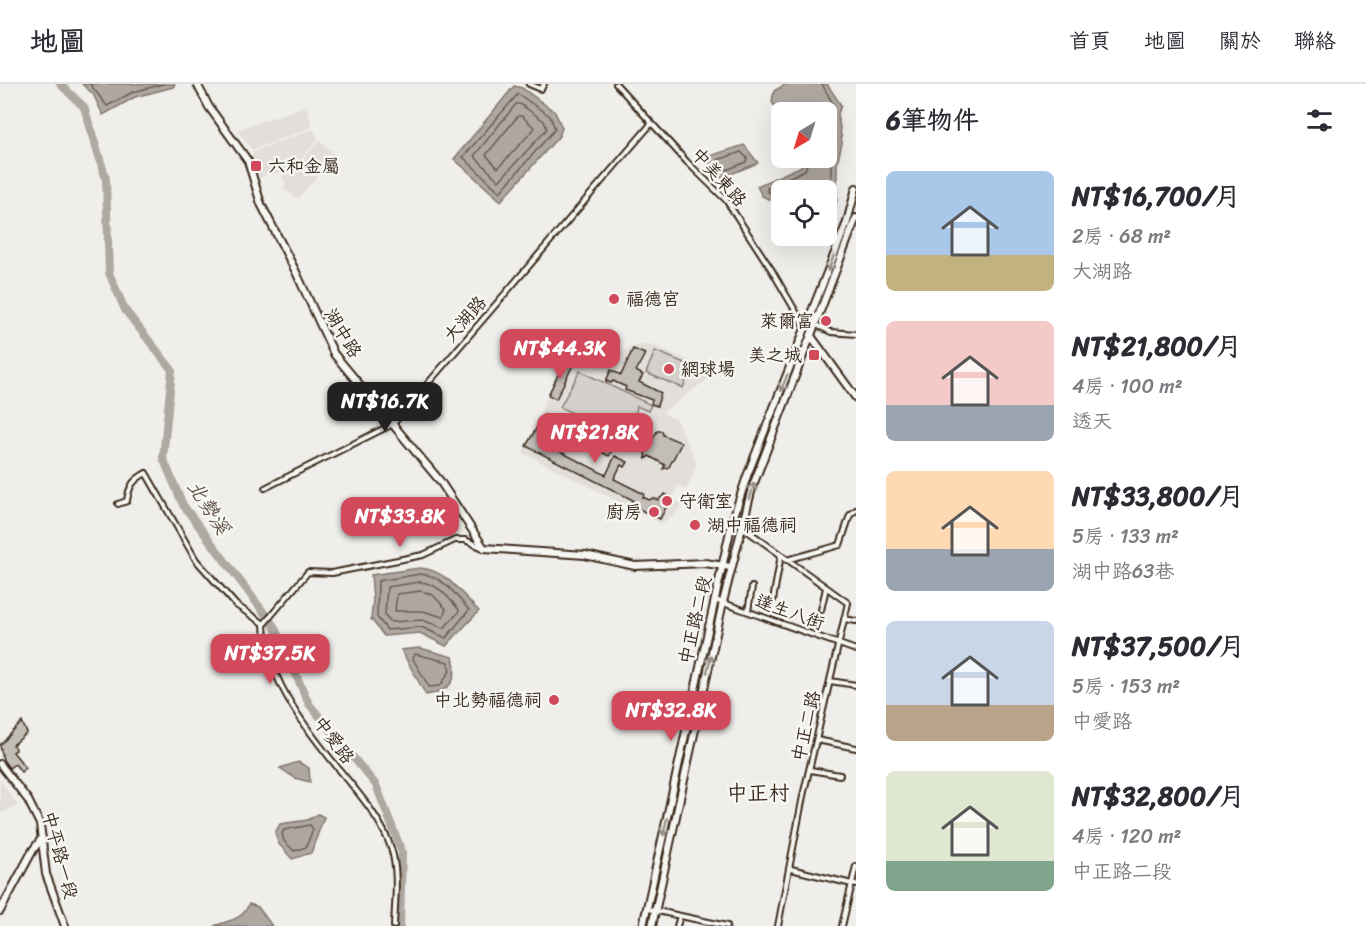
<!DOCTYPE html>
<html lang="zh-TW">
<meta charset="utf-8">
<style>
:root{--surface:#fff;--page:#f2f2f3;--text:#2b2b33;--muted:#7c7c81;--line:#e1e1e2;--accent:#d1495b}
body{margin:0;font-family:Sriracha,"LXGW WenKai TC",sans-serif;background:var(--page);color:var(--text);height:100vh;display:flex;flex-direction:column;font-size:22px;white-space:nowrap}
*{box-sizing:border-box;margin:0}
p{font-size:20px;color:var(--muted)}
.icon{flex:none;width:33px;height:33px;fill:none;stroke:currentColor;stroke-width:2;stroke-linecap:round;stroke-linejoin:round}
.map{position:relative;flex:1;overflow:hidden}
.panel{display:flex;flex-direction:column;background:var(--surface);width:510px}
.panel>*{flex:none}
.needle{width:39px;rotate:218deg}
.buttons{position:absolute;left:771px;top:18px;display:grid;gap:12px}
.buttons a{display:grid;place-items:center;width:66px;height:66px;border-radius:9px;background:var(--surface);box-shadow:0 6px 24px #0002;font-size:30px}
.price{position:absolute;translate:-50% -51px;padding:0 14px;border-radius:12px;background:var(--accent);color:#fff;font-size:20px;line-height:39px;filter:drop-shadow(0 2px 3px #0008)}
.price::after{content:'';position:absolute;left:50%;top:36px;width:18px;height:14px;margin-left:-9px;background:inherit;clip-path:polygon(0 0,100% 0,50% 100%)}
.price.selected{background:#222;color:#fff}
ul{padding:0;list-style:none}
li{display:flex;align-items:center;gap:18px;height:150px;padding:0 30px}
li span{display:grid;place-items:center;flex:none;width:168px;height:120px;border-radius:9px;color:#555}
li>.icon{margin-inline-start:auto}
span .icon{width:72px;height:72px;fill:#fffc;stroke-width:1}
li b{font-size:26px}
h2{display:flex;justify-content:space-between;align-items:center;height:72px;padding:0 30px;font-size:26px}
header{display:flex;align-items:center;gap:36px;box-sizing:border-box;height:84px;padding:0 30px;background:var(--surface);border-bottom:2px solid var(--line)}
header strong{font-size:28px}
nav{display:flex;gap:33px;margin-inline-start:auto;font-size:21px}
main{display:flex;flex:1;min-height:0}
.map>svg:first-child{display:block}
</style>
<header>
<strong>地圖</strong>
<nav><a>首頁</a><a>地圖</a><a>關於</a><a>聯絡</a></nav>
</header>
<main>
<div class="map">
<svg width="856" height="842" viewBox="0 0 856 842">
<rect width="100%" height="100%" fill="#efeeea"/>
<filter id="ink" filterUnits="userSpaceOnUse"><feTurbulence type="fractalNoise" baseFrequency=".0167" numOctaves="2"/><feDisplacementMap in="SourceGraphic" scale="12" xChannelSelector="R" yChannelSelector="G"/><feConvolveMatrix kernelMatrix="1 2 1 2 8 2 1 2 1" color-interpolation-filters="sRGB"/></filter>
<g filter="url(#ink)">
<!-- built -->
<g fill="#e2dfdb">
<polygon points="306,22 313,43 252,66 237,46"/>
<polygon points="313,45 318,55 301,76 282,88 259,93 252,68"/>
<polygon points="319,56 336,71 298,115 283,105 286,100 281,90 301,78"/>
<polygon points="650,260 717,288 662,329 676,335 697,379 686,407 679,401 674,409 673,414 682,420 675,431 661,439 523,369 563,276 587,267 605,280 632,262"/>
<polygon points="0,696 18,721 0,730"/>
</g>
<!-- green -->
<g fill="#d4d1cc" stroke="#887e75" stroke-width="1.5">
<polygon points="655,267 692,282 683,304 646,289"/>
<polygon points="580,287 651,321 648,327 637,322 634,339 624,347 634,354 632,358 612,349 630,359 626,366 598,350 601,343 560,323"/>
</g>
<!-- water -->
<g fill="#afa8a1" stroke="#81766d" stroke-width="1.5">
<polygon points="82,0 175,0 173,3 135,13 103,31 93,10"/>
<polygon points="786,0 827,0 841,21 838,30 842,59 837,80 837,116 833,127 827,126 826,106 782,106 781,121 762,112 757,102 802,82 804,74 826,74 826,28 782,28 781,32 772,18 774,7"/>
<polygon points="514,2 522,4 555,28 562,44 559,52 501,117 454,75"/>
<polygon points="744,61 758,79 721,94 703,74"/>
<path d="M420,484C447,486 460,509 479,527L446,562L420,549L384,552L371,535L373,515L371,491Z"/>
<path d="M420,564L453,573C459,597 450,607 426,611L401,566Z"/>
<polygon points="298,678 309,684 310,698 295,694 280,684"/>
<polygon points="318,730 324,733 311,769 292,775 278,759 275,749 280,740 308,736"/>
<path d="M249,820L258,823L272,842H214C229,836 242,837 249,820Z"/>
</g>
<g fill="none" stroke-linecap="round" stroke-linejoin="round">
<!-- shore -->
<g stroke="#695c52" stroke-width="1.5">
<polyline points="90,0 107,22 133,8 163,0"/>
<polyline points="822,0 834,22 832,30 836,59 831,80 831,115 826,121"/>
<polygon points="518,10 550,32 555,45 500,108 463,73"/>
<polygon points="516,20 520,20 544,37 547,45 499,97 474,72"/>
<polygon points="518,32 522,32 535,44 498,84 486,71"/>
<polygon points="741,68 747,74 746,78 724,87 716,80 718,76"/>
<polyline points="782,114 768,108 767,104 805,86 809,74"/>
<path d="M420,490C443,492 455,510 469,526L446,554L421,543L387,546L377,533L378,497Z"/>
<path d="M420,498C438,499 448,513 459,526L458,529L444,544L422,536L391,538L385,531L387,503Z"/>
<polygon points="421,507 433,511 446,525 443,533 423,527 395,527 397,510"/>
<polygon points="415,570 448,578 450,587 440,602 429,603 413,575"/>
<polygon points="310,741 313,745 306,763 294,767 284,757 282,750 284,746"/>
</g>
<!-- river -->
<polyline stroke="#afa8a1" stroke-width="8" points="60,0 84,23 106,95 109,189 125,226 172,286 163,374 183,421 274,542 309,620 376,701 402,768 400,842"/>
</g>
<!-- building -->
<g fill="#c2bdb7" stroke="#3b2a1e" stroke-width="1.5">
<polygon points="633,265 645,270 636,287 643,291 639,298 661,309 657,322 651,320 652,316 625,306 626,303 613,297 611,299 606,297 611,286 621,291"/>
<polygon points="565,277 573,281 556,315 548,311"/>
<polygon points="544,331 551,335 552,332 584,348 588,340 597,345 593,352 614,363 609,372 548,341 539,357 606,391 615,372 628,378 625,383 621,381 614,395 644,410 643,413 649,416 653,414 658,416 665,410 671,414 660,435 630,421 633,416 526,362"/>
<polygon points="657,347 662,347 663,351 680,358 681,360 669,383 663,385 665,381 649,372 646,375 645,370"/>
<polygon points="22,638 27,649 13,661 16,666 13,668 26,684 21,688 15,680 9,684 3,676 0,661"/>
</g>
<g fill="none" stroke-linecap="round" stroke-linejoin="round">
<!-- street casing -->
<g stroke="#3b2a1e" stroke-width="8">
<g id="street">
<polyline points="529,0 541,5 544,0"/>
<polyline points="616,0 687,78 726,116 771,185 806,245"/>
<polyline points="816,241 831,248 856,250"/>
<polyline points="265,404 393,340 651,40"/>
<path d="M118,420L127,417C129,402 133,396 146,389L196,476L236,521L264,540C265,596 313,654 347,695C364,716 383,739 391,764C399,788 395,817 394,842"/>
<polyline points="742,443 848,519 803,712 778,842"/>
<polyline points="787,476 840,461 850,431 856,426"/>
<polyline points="715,516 856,566"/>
<polyline points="773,516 781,471"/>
<polyline points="821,526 826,504"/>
<polyline points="748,527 752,503"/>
<polyline points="844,535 856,537"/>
<polyline points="264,540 308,488 332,489 423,471 455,456 465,456 481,463"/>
<polyline points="830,597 856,601"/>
<polyline points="817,656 856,664"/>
<polyline points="810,686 840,691"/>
<polyline points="791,785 856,801"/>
<polyline points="648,825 727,842"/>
<polyline points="677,842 680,832"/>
<polyline points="842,842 856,782"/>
</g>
</g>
<!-- secondary casing -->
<g stroke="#3b2a1e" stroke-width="10">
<g id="secondary">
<polyline points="197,0 209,23 248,77 261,120 296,188 334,270 440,397 484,464 585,471 635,482 705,479 731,483"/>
<polyline points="811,252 856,314"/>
<polyline points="0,680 28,716 40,740 46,790 65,842"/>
<polyline points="0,827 33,766 42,754"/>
<polyline points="643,842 732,438 747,392 847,138 856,104"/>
<polyline points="652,842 723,518 752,404 856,134"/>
</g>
</g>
<!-- street -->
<use href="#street" stroke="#f6f6f2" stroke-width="4"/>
<!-- secondary -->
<use href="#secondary" stroke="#f6f6f2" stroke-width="6"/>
</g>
<!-- one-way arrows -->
<defs><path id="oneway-shaft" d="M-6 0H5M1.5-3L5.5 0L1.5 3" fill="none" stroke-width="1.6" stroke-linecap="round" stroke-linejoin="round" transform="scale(1.5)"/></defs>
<g stroke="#989088">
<use href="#oneway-shaft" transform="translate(831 179) rotate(111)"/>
<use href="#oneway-shaft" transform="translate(784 299) rotate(112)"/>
<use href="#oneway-shaft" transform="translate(752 407) rotate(-73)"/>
<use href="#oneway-shaft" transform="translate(709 580) rotate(-77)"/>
<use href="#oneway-shaft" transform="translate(665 743) rotate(102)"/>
</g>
</g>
<!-- markers -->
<g fill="#d1495b" stroke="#f6f6f2" stroke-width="2">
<rect x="250" y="76" width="12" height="12" rx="3"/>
<circle cx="614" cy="215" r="6"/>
<circle cx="826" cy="237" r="6"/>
<rect x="808" y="265" width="12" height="12" rx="3"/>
<circle cx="669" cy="285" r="6"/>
<circle cx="667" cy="417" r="6"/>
<circle cx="654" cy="428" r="6"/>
<circle cx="695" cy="441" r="6"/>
<circle cx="554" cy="616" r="6"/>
</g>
<g text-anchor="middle" stroke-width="5" stroke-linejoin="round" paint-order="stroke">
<!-- poi labels -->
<g font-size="18" fill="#3b2a1e" stroke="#f6f6f2" text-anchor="start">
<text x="268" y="88">六和金屬</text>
<text x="626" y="221">福德宫</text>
<text x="814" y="243" text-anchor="end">萊爾富</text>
<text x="802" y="277" text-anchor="end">美之城</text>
<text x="681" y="291">網球場</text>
<text x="679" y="423">守衛室</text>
<text x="642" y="434" text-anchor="end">廚房</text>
<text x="707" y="447">湖中福德祠</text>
<text x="542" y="622" text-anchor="end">中北勢福德祠</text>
</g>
<!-- street labels -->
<g font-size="18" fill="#3b2a1e" stroke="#f6f6f2">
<text transform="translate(719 93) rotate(48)" y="6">中美東路</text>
<text transform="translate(465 235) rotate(-49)" y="6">大湖路</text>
<text transform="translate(343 249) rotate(59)" y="6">湖中路</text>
<text transform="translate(790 528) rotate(20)" y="6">達生八街</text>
<text transform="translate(695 536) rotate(-77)" y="6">中正路二段</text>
<text transform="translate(806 642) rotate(-77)" y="6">中正二路</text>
<text transform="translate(334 656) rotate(53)" y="6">中愛路</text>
<text transform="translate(60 771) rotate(75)" y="6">中平路一段</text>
</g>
<!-- water labels -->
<g font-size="20" font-style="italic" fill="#64564c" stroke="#f6f6f2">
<text transform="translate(209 423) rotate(57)" y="7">北勢溪</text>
</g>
<!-- quarter labels -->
<g font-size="21" fill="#3b2a1e" stroke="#f6f6f2">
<text x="758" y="716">中正村</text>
</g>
</g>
</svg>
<div class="buttons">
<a><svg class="needle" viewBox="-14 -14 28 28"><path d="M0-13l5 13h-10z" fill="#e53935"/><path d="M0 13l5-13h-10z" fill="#7c7c81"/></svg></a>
<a><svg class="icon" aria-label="locate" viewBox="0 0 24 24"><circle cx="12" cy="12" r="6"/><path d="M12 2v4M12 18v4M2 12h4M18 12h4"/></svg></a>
</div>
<b class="price" style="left:560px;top:296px">NT$44.3K</b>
<b class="price selected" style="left:385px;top:349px">NT$16.7K</b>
<b class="price" style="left:595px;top:380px">NT$21.8K</b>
<b class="price" style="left:400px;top:464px">NT$33.8K</b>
<b class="price" style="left:270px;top:601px">NT$37.5K</b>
<b class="price" style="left:671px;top:658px">NT$32.8K</b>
</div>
<section class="panel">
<h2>6筆物件<svg class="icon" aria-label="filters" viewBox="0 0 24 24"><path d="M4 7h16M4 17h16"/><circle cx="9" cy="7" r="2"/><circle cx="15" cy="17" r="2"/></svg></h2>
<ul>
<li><span style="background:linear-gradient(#a9c7e8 70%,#c2b280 0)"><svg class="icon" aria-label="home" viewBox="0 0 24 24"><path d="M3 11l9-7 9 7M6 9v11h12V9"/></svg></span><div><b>NT$16,700/月</b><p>2房 · 68 m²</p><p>大湖路</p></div></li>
<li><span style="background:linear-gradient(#f6c9c9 70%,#9aa5b1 0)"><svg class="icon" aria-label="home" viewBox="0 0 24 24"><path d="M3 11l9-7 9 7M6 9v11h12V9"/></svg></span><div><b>NT$21,800/月</b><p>4房 · 100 m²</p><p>透天</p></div></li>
<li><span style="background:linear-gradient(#ffd9b3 65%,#9aa5b1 0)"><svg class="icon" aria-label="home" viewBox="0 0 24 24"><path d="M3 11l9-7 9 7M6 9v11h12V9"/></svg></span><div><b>NT$33,800/月</b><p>5房 · 133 m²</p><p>湖中路63巷</p></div></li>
<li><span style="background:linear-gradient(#c9d6e8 70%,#b9a48a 0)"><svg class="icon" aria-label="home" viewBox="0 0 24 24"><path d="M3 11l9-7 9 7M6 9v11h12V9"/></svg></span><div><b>NT$37,500/月</b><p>5房 · 153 m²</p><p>中愛路</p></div></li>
<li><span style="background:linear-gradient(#dfe7d0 75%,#7fa58c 0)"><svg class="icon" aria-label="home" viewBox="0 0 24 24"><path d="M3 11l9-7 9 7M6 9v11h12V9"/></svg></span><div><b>NT$32,800/月</b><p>4房 · 120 m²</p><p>中正路二段</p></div></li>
</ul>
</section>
</main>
